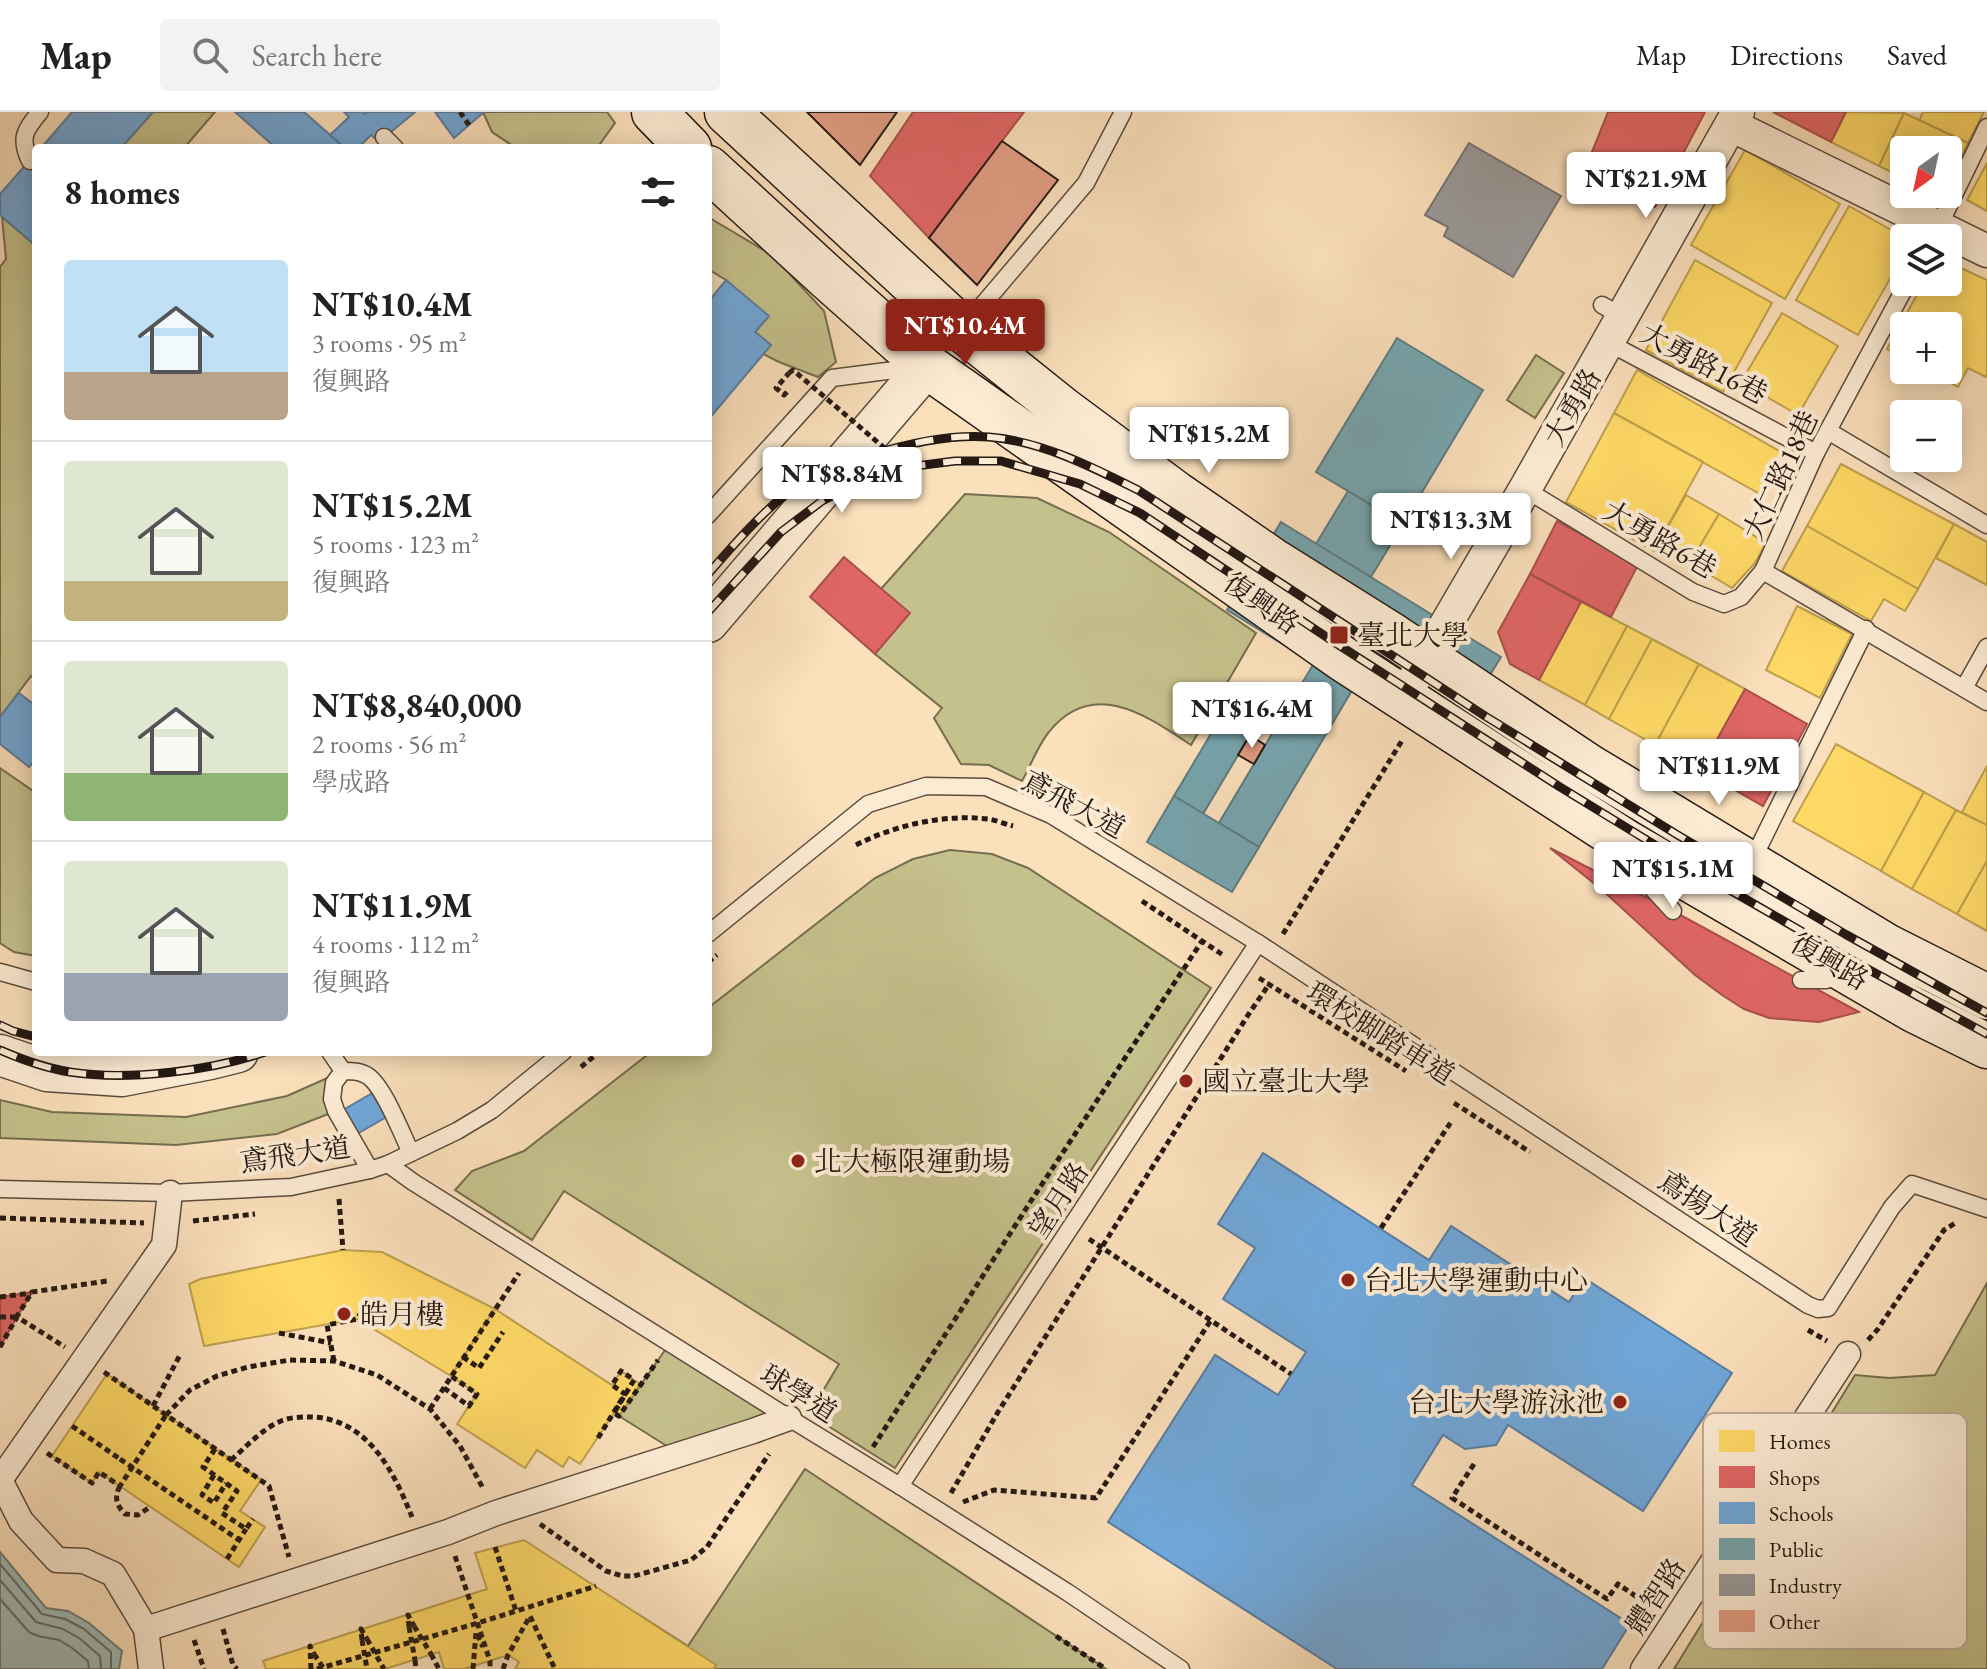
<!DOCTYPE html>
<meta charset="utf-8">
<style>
:root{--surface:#fff;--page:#f2f2f2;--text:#222;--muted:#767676;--line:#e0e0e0;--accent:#8f2418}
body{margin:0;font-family:"EB Garamond","Noto Serif TC",serif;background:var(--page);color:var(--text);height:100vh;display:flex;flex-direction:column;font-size:30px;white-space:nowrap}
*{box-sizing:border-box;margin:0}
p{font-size:26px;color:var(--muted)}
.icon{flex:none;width:44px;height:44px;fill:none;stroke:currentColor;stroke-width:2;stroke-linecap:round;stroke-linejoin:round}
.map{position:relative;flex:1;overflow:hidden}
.drawer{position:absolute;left:32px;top:32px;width:680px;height:912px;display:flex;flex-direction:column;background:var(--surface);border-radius:8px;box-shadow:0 4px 20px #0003}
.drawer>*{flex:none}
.needle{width:52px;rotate:213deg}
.controls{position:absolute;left:1890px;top:24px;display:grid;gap:16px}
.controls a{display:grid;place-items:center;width:72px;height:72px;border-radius:8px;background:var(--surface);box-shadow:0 4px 20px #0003;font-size:40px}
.price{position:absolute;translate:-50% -68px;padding:0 18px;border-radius:8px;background:#fff;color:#222;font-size:26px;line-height:52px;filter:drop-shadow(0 2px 4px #0008)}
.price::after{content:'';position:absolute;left:50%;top:48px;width:24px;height:18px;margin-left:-12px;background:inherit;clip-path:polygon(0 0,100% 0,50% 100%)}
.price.current{background:var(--accent);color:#fff}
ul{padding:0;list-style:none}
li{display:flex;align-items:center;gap:24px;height:200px;padding:0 32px}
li+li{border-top:2px solid var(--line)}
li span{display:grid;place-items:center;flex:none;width:224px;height:160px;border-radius:8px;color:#555}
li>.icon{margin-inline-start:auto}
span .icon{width:96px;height:96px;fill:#fffc;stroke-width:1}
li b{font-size:34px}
h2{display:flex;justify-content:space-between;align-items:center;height:96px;padding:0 32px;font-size:34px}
header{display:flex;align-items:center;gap:48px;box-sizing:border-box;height:112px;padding:0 40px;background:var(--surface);border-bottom:2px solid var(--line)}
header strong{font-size:38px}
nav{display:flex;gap:44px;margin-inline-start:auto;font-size:28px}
.search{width:560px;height:72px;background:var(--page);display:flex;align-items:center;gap:20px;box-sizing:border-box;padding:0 28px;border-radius:8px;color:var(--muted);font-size:30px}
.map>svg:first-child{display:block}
</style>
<header>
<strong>Map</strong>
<div class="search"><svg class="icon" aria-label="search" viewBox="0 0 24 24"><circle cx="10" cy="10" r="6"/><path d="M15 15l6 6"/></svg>Search here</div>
<nav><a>Map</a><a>Directions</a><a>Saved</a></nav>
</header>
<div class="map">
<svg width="1987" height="1557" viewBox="0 0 1987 1557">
<rect width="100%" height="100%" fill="#fbe0bc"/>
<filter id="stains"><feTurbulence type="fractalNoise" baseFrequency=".0025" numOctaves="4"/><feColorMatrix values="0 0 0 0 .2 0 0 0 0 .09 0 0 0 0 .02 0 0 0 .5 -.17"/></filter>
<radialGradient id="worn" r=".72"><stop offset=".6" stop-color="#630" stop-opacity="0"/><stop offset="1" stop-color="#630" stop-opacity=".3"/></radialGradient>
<!-- green -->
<g fill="#c5c18c" stroke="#756d50" stroke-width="2">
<polygon points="153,0 215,0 184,36 121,36"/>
<polygon points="483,0 607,0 615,11 597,36 516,36 492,20"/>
<polygon points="2,105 36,134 36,567 31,564 0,605 0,155 6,147"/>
<polygon points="708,105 772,143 824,199 836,250 818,265 779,250 763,242 771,233 755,220 768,205 726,168 708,157"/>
<polygon points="1536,243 1564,261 1535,306 1507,288"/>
<path d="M965,382L1037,386L1109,420L1256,521L1191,633C1147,604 1093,565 1049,620C1038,633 1031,653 1022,669L989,653L961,652L934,606L942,596L875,542L881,477Z"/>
<polygon points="0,656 36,681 36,844 14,840 0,831"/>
<polygon points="950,738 992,742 1028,756 1211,876 895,1356 809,1302 839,1252 564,1079 532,1128 455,1078 472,1059 524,1039 651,940 708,940 708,896 875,766 913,747"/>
<polygon points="343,959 336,999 277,1022 176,1033 0,1026 0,988 52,1000 186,1005 287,984"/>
<polygon points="1987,1171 1987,1557 1674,1557 1855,1263 1889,1266 1935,1263"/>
<polygon points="670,1231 789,1306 678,1341 619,1304"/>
<polygon points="805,1357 1106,1557 600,1557 636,1501 688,1534"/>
</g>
<!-- water -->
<polygon fill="#a0bbb8" stroke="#6f7a76" stroke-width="2" points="0,1440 46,1496 68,1499 89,1511 122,1539 119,1557 0,1557"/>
<!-- homes -->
<g fill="#ffd966" stroke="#be9f4d" stroke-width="2">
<polygon points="1846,0 1904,1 1879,54 1831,30"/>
<polygon points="1923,0 1984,0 1968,31 1919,9"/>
<polygon points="1904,1 1968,31 1948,74 1948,38 1904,38 1904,66 1879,54"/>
<polygon points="1745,38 1840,92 1785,187 1691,133"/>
<polygon points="1987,51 1987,99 1967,88"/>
<polygon points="1849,94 1905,126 1904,142 1858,223 1796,188"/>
<polygon points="1695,148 1772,191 1723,280 1646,238"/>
<polygon points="1948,150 1987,168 1987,263 1986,265 1968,256 1958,275 1927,258 1948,258 1948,214 1904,214 1904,246 1887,237 1924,170 1948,170"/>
<polygon points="1782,201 1838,234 1798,303 1741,270"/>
<polygon points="1637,258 1783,341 1760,382 1614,301"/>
<polygon points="1614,301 1703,350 1654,439 1566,390"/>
<polygon points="1841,352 1954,412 1918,477 1807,414"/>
<polygon points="1686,383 1719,402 1690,451 1658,432"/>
<polygon points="1719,402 1766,431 1755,451 1732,476 1690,451"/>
<polygon points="1954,412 1987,430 1987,473 1936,446"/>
<polygon points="1807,414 1918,477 1905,499 1884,487 1871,509 1782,459"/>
<polygon points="1581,490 1627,514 1585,593 1539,568"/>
<polygon points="1797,494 1852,522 1820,586 1766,558"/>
<polygon points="1627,514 1652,527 1609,607 1585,593"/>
<polygon points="1652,527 1699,552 1655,633 1609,607"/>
<polygon points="1699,552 1745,577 1700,658 1655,633"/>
<polygon points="1836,632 1924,680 1881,759 1793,709"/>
<polygon points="1987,654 1987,714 1962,700"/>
<polygon points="1924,680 1956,698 1912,777 1881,759"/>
<polygon points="1956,698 1987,713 1987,749 1957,802 1912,777"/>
<polygon points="1987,749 1987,819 1957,802"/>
<polygon points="343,1138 382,1140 495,1197 451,1264 357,1207 204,1234 189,1172 200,1167"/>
<polygon points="495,1197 612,1273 621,1259 640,1272 619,1304 614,1301 580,1352 569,1345 563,1355 537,1338 525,1356 457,1312 477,1282 451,1264"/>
<polygon points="107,1262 261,1368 240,1399 265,1415 239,1455 99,1360 92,1371 52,1344"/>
<polygon points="524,1428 716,1553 713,1557 515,1557 519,1550 508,1543 464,1557 444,1557 439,1540 385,1557 266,1557 263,1549 487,1477 475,1441"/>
</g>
<!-- shops -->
<g fill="#e06666" stroke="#a84f4d" stroke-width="2">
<polygon points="913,0 1024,0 929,126 870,64"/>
<polygon points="1608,0 1705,0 1655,95 1582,65"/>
<polygon points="1773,0 1846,0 1831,30"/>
<polygon points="1557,409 1638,453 1611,505 1530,462"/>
<polygon points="844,445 910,501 875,542 810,485"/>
<polygon points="1530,462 1581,490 1539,568 1510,552 1498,520"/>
<polygon points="1745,577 1807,612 1763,694 1700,658"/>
<polygon points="1550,736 1673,799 1859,900 1819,910 1769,906 1744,897 1722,883 1695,863 1601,777"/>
<polygon points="32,1180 17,1205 0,1235 0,1185"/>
</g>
<!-- schools -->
<g fill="#6fa8dc" stroke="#597da0" stroke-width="2">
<polygon points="72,0 153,0 121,36 41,36"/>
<polygon points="235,0 304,0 345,36 276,36"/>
<polygon points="344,0 363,0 365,2 367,0 415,0 379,30 371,23 358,36 345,36 330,23 349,5"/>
<polygon points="435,0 484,0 454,26"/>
<polygon points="36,41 36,134 0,103 0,82"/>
<polygon points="726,168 769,204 755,220 771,233 708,308 708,190"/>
<polygon points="19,581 36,594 36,647 29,655 0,632 0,605"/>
<polygon points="376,979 388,1004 357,1022 343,998"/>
<polygon points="1263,1041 1429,1148 1451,1114 1569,1190 1584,1166 1732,1261 1643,1399 1508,1313 1496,1333 1465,1337 1443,1323 1412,1373 1630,1512 1602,1557 1337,1557 1108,1410 1215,1243 1278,1283 1306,1240 1223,1187 1255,1136 1218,1112"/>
</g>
<!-- public -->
<g fill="#76a5af" stroke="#5e7b80" stroke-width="2">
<polygon points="1397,226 1483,278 1403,412 1316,360"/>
<polygon points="1348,379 1403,412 1371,465 1316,432"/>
<polygon points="1281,410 1501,545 1447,633 1227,498"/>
<polygon points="1314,551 1354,575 1259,735 1219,711"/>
<polygon points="1221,605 1250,623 1203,702 1174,684"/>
<polygon points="1174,684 1259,735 1232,780 1147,730"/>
</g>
<!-- industry -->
<polygon fill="#999" stroke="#767371" stroke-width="2" points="1469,31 1561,84 1513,165 1444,124 1448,115 1425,103"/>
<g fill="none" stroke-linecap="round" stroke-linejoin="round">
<!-- shore -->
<g stroke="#626a66" stroke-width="2">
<polyline points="0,1452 42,1502 65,1507 84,1517 111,1540 111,1557"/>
<polyline points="0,1468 36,1510 63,1517 79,1526 100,1544 101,1557"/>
<polyline points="0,1487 29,1520 38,1524 59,1528 72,1536 88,1549 89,1557"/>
</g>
</g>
<!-- building -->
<g fill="#e19c82" stroke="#251913" stroke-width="2">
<polygon points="807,0 897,0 860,53"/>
<polygon points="1002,29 1058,68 977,173 929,126"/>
<polygon points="1250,623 1265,633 1254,652 1238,643"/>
</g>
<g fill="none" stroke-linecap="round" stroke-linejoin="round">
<!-- service casing -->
<g stroke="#5a4b3d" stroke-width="19">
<g id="service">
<polyline points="384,25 395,36"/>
<path d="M30,49C19,26 25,18 40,0"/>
<polyline points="1937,118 1987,15"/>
<polyline points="1908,170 1816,341 1763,459 1987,590"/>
<polyline points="1602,193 1623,205"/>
<polyline points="963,216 1086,71 1123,0"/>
<polyline points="1609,231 1816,341"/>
<polyline points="1828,319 1987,413"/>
<polyline points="1525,377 1693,480 1724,492 1741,485 1763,459"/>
<polyline points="708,403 832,266 918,255"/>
<polyline points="1964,576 1987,535"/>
<polyline points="1632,745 1641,764 1673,799"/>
<polyline points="1751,751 1866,517"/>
<polyline points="708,822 868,692 926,674 986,675 1051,703 1258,831 1808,1193 1818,1197 1828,1196 1892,1095 1912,1072 1987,1097"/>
<polyline points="0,860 36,870"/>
<polyline points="1801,868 1826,868 1839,865"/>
<polyline points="330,940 343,959"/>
<path d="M343,959C352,959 360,959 368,964C384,975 402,1022 411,1041"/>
<polyline points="343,959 334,971 332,987 336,999 370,1058"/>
<polyline points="388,1052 413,1070 789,1306 900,1374 1067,1480 1181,1557"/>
<polyline points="0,1077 170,1081 291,1075 370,1058 388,1052 457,1019 492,998 563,940"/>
<polyline points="900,1374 1258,831"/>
</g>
</g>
<!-- pedestrian casing -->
<g stroke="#5a4b3d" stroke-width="27">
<g id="pedestrian">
<polyline points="0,1368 164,1133 170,1081"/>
<polyline points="0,1368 21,1409 57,1448 84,1449 113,1462 146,1517 151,1557"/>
<polyline points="146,1517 448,1420 496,1401 753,1319 789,1306"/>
<polyline points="1643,1557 1848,1242"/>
</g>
</g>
<!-- minor casing -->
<g stroke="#5a4b3d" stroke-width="35">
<g id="minor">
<polyline points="1731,13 1987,139"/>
<polyline points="1403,586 1525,377 1738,0"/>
</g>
</g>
<!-- tertiary casing -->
<g stroke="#5a4b3d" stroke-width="43">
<g id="tertiary">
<polyline points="708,510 927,254"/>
<polyline points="0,943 47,959 122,964 210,947 238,940"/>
</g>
</g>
<!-- secondary casing -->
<g stroke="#251913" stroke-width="47">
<g id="secondary">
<polyline points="654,0 689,36"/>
<polyline points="727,0 962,217 1062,297 1175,381 1275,450 1393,524 1588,654 1888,835 1987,885"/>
<polyline points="708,56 829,167 927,254 1343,547 1624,729 1914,898 1987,934"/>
</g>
</g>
<!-- path -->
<g stroke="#251913" stroke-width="5" stroke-dasharray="6 4" stroke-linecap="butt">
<polyline points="460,0 469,13"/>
<polyline points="787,280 784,283 776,276 789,261"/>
<path d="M856,733C895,713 944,702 988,707C996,708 1005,712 1013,714"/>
<polyline points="1142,789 1223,843"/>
<polyline points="1283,822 1403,627"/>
<polyline points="708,850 717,843"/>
<polyline points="1259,866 1406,959"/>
<polyline points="581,955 599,940"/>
<polyline points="1454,991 1530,1040"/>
<polyline points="339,1087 343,1138"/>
<polyline points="0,1106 144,1111"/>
<polyline points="193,1109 255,1102"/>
<polyline points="1381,1116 1451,1010"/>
<polyline points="1089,1127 1291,1262"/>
<polyline points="0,1185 31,1181"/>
<polyline points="0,1205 16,1205"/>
<polyline points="16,1206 32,1180 107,1169"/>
<polyline points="1808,1218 1827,1229"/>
<polyline points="279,1221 331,1231"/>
<polyline points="1868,1228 1878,1217 1944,1118 1957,1110"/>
<polyline points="0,1235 17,1205 65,1235"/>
<polyline points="463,1245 479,1256 503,1220"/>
<polyline points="334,1249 327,1213 357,1207 366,1193"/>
<polyline points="104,1260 269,1374 289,1445"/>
<polyline points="444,1276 469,1294 477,1282 451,1264"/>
<polyline points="153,1294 180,1243"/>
<polyline points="430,1297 519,1161"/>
<polyline points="166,1303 190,1278 217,1264 248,1255 290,1248 334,1249 377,1263 430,1297 460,1334 484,1378"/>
<polyline points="72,1314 120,1347"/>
<polyline points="598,1326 625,1282 612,1273 621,1259 634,1268 614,1301 619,1304 658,1248"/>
<polyline points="873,1335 1029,1092 1202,829"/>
<polyline points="215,1337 203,1355 237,1379 222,1401 246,1417 253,1407"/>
<polyline points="47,1341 92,1371 99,1360 120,1374 166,1303 167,1304"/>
<path d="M231,1348C246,1335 263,1316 281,1309C290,1305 302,1305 312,1305C368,1307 394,1360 412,1405"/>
<polyline points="1474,1352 1452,1386 1607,1487 1618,1472 1653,1496"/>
<polyline points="214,1363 202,1383 214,1391 226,1371"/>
<polyline points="145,1364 239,1428"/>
<path d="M120,1374C114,1385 116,1393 125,1402L138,1403L150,1395"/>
<polyline points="951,1381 998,1300 1250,900 1270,871"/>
<polyline points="963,1390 994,1378 1096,1386 1211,1208"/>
<polyline points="540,1412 606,1459 622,1464 634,1464 691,1448 707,1435 769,1342"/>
<polyline points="495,1435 516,1499"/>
<polyline points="455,1444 490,1549 490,1557"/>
<polyline points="227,1447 246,1417"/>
<polyline points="409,1515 408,1503 414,1514"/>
<polyline points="223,1517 233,1553 237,1557"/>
<polyline points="1056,1524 1106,1557"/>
<polyline points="194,1528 204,1557"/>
<polyline points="362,1528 361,1517 367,1527"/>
<polyline points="431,1542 439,1557"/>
<polyline points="415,1548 416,1557"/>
<polyline points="311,1557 310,1534 314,1542"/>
<polyline points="317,1557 478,1511 596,1474"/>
<polyline points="473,1557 476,1520 483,1535"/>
<polyline points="503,1557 508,1543 530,1504 555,1557"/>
</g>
<!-- service -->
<use href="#service" stroke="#fcebd3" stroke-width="16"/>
<!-- pedestrian -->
<use href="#pedestrian" stroke="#fcebd3" stroke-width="24"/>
<!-- minor -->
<use href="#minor" stroke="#fcebd3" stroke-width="32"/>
<!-- tertiary -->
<use href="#tertiary" stroke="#fcebd3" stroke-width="40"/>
<!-- secondary -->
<use href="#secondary" stroke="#fcebd3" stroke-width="44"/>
<!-- rail casing -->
<g stroke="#251913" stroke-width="9">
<g id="rail">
<path d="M708,462C731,436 754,409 780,387C808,364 840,352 874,342C910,331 951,322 989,325C1041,329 1092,355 1138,378L1485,604L1676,722L1845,822L1987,901"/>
<polyline points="708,500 781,420 822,389 853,373 887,360 908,355 955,349 1001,349 1080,372 1140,401 1334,530 1560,675 1709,766 1853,849 1987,922"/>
<polyline points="0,913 13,919 36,925"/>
<path d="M0,938C23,948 45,956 70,960C128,969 210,959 265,940"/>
</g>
</g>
<!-- rail -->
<use href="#rail" stroke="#fcebd3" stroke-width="6" stroke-dasharray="18" stroke-linecap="butt"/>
<!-- path-bridge -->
<g stroke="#251913" stroke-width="5" stroke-dasharray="6 4" stroke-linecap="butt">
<polyline points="789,261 793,258 895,345 892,349"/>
<polyline points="120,1347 145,1364"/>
<polyline points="414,1514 431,1542"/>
<polyline points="409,1515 415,1548"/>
<polyline points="367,1527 384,1557"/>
<polyline points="362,1528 367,1557"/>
<polyline points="314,1542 324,1557"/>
</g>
</g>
<!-- markers -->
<g fill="#8f2418" stroke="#fcebd3" stroke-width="3">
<rect x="1329" y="513" width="20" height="20" rx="4"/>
<circle cx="1186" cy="969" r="8"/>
<circle cx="798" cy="1049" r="8"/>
<circle cx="1348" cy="1168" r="8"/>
<circle cx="344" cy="1202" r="8"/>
<circle cx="1620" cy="1290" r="8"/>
</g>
<g text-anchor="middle" stroke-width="8" stroke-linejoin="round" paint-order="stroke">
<!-- street labels -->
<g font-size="28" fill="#251913" stroke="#fcebd3">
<text transform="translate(1704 251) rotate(28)" y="10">大勇路16巷</text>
<text transform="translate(1572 295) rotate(-60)" y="10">大勇路</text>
<text transform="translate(1780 363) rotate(-65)" y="10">大仁路18巷</text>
<text transform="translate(1660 427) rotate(30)" y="10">大勇路6巷</text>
<text transform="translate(1262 491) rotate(35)" y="10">復興路</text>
<text transform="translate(1074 692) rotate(28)" y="10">鳶飛大道</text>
<text transform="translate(1830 849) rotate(30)" y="10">復興路</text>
<text transform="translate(1381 921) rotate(32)" y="10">環校脚踏車道</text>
<text transform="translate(295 1042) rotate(-8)" y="10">鳶飛大道</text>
<text transform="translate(1058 1088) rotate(-57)" y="10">望月路</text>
<text transform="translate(1708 1096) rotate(34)" y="10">鳶揚大道</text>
<text transform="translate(799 1281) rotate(32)" y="10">球學道</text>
<text transform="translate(1655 1484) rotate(-57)" y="10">體智路</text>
</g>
<!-- poi labels -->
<g font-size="28" fill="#251913" stroke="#fcebd3" text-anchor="start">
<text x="1357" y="533">臺北大學</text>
<text x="1202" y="979">國立臺北大學</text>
<text x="814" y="1059">北大極限運動場</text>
<text x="1364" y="1178">台北大學運動中心</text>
<text x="360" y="1212">皓月樓</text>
<text x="1604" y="1300" text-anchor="end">台北大學游泳池</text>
</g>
</g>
<!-- legend -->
<rect x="1703" y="1301" width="264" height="236" rx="12" fill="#fcebd3" stroke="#bcac99" stroke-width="2"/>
<rect x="1719" y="1318" width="36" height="22" fill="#ffd966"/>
<rect x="1719" y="1354" width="36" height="22" fill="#e06666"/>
<rect x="1719" y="1390" width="36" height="22" fill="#6fa8dc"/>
<rect x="1719" y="1426" width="36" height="22" fill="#76a5af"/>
<rect x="1719" y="1462" width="36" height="22" fill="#999"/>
<rect x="1719" y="1498" width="36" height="22" fill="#e19c82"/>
<g font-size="22" fill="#251913">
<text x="1769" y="1337">Homes</text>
<text x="1769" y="1373">Shops</text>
<text x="1769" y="1409">Schools</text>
<text x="1769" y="1445">Public</text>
<text x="1769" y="1481">Industry</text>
<text x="1769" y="1517">Other</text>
</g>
<rect width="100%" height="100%" filter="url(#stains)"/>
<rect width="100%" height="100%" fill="url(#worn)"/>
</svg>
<div class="controls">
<a><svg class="needle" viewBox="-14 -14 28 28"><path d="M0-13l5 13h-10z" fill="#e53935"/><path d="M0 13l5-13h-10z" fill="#767676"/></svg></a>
<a><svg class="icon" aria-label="layers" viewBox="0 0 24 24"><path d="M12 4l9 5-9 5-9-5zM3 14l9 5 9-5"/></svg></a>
<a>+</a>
<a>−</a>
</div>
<b class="price" style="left:1646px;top:108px">NT$21.9M</b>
<b class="price current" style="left:965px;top:255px">NT$10.4M</b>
<b class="price" style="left:1209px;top:363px">NT$15.2M</b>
<b class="price" style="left:842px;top:403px">NT$8.84M</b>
<b class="price" style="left:1451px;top:449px">NT$13.3M</b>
<b class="price" style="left:1252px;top:638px">NT$16.4M</b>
<b class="price" style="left:1719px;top:695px">NT$11.9M</b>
<b class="price" style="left:1673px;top:798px">NT$15.1M</b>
<section class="drawer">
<h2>8 homes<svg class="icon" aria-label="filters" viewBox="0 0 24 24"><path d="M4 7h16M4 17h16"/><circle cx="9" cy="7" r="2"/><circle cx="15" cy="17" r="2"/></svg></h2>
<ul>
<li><span style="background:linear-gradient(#bfe0f5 70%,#b9a48a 0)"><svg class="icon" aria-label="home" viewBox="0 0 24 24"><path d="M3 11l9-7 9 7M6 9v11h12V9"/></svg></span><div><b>NT$10.4M</b><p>3 rooms · 95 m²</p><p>復興路</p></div></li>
<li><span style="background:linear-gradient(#dfe7d0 75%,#c2b280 0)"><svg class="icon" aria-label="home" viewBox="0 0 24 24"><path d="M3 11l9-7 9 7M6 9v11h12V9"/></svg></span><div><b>NT$15.2M</b><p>5 rooms · 123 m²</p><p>復興路</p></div></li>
<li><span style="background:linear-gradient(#dfe7d0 70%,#8fb573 0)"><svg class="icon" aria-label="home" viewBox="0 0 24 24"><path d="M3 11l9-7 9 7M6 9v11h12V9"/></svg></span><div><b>NT$8,840,000</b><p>2 rooms · 56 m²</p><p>學成路</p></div></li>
<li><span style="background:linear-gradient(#dfe7d0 70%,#9aa5b1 0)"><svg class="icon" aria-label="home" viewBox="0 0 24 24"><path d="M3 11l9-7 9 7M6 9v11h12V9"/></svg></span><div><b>NT$11.9M</b><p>4 rooms · 112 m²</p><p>復興路</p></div></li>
</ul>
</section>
</div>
